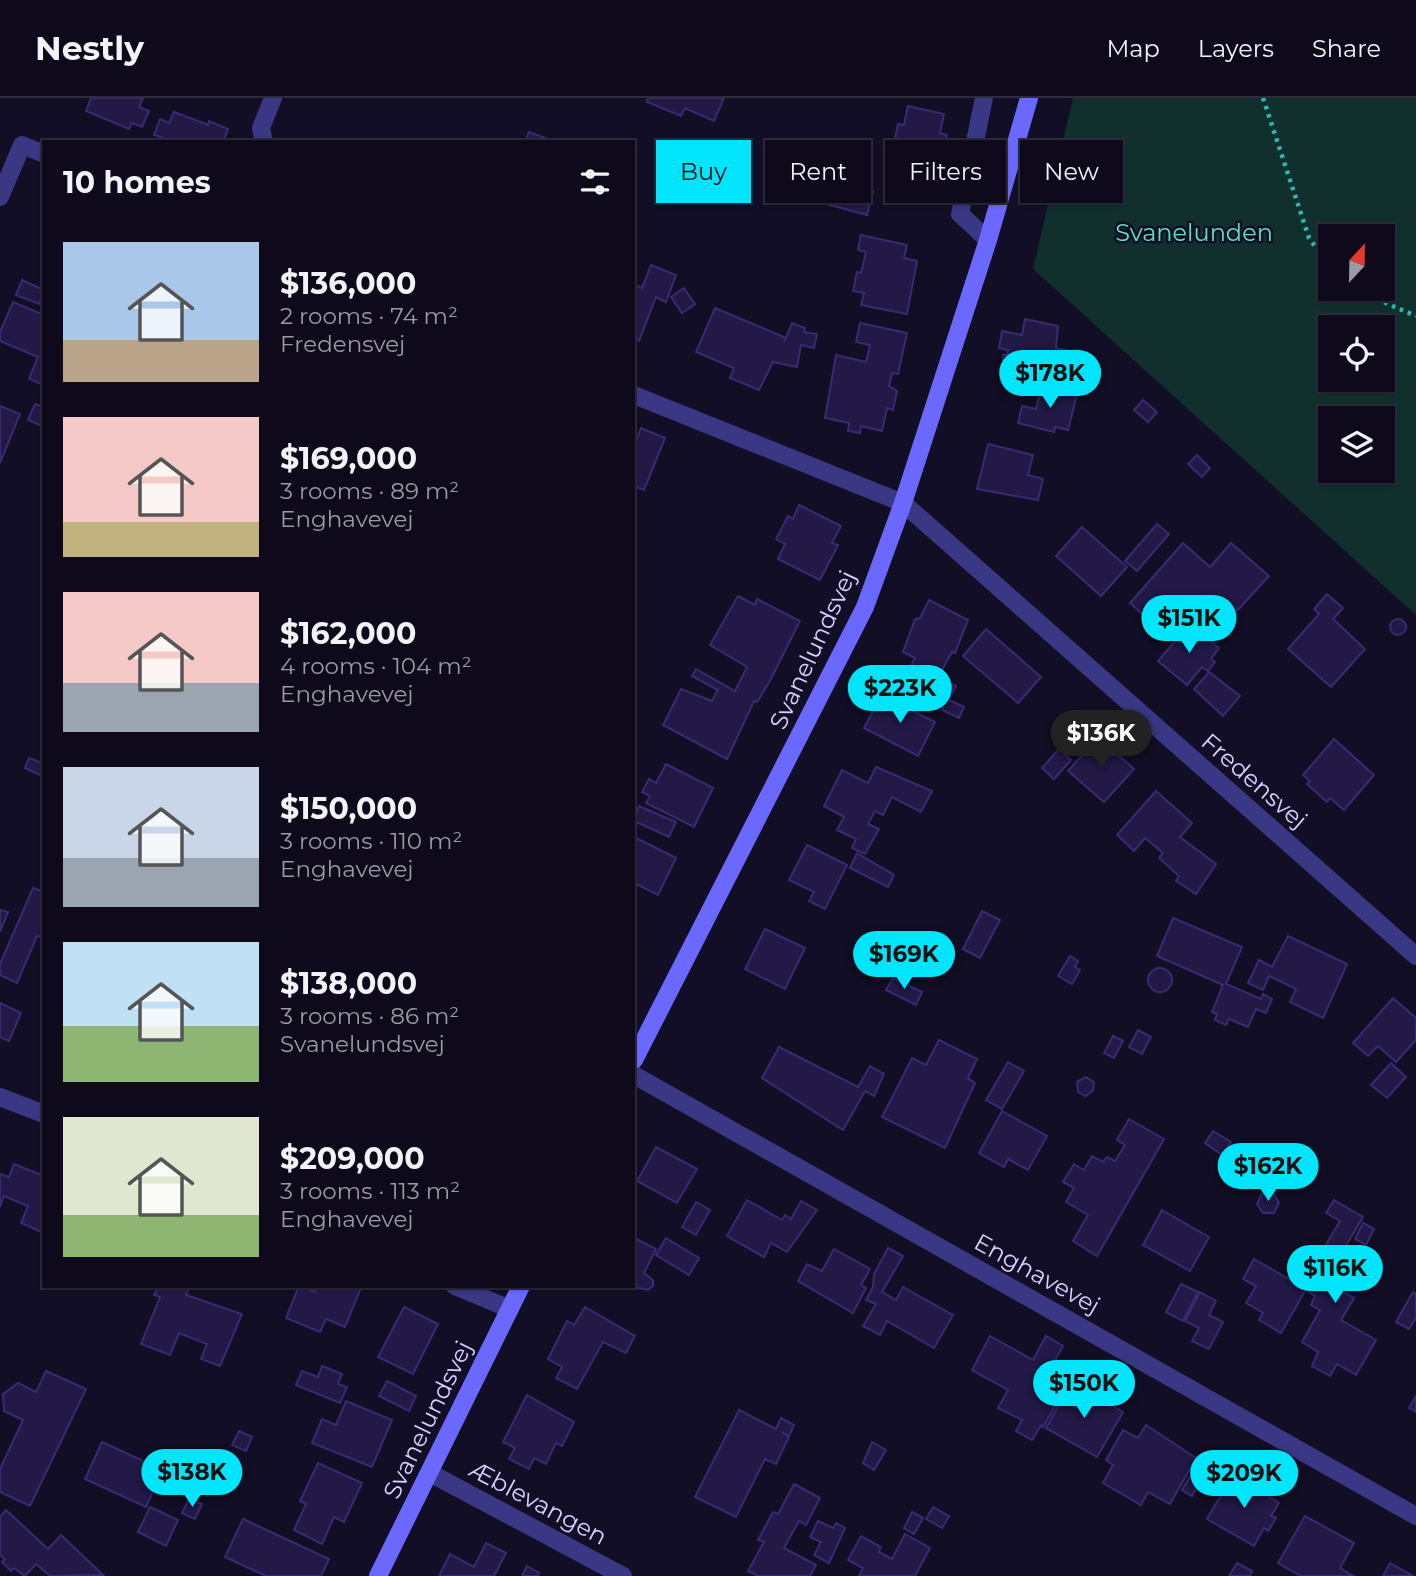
<!DOCTYPE html>
<meta charset="utf-8">
<style>
:root{--surface:#0e0a1c;--page:#171325;--text:#f1f3f6;--muted:#9b9aa3;--line:#2e2b3b;--accent:#00e5fc}
body{margin:0;font-family:Montserrat,sans-serif;background:var(--page);color:var(--text);height:100vh;display:flex;flex-direction:column;font-size:26px;white-space:nowrap}
*{box-sizing:border-box;margin:0}
p{font-size:23px;color:var(--muted)}
.icon{flex:none;width:38px;height:38px;fill:none;stroke:currentColor;stroke-width:2;stroke-linecap:round;stroke-linejoin:round}
.map{position:relative;flex:1;overflow:hidden}
.sheet{position:absolute;left:42px;top:42px;width:593px;height:1148px;display:flex;flex-direction:column;background:var(--surface);border-radius:0px;box-shadow:0 2px 5px #0004,0 0 0 2px var(--line)}
.sheet>*{flex:none}
.top-card{position:absolute;left:656px;top:42px;width:654px;height:63px;display:flex;gap:14px}
.needle{width:46px;rotate:22deg}
.tools{position:absolute;left:1318px;top:126px;display:grid;gap:14px}
.tools a{display:grid;place-items:center;width:77px;height:77px;border-radius:0px;background:var(--surface);box-shadow:0 2px 5px #0004,0 0 0 2px var(--line);font-size:35px}
.price{position:absolute;translate:-50% -60px;padding:0 16px;border-radius:24px;background:var(--accent);color:#111;font-size:23px;line-height:46px;filter:drop-shadow(0 2px 4px #0008)}
.price::after{content:'';position:absolute;left:50%;top:42px;width:21px;height:16px;margin-left:-10px;background:inherit;clip-path:polygon(0 0,100% 0,50% 100%)}
.price.on{background:#222;color:#fff}
ul{padding:0;list-style:none}
li{display:flex;align-items:center;gap:21px;height:175px;padding:0 21px}
li span{display:grid;place-items:center;flex:none;width:196px;height:140px;border-radius:0px;color:#555}
li>.icon{margin-inline-start:auto}
span .icon{width:84px;height:84px;fill:#fffc;stroke-width:1}
li b{font-size:30px}
h2{display:flex;justify-content:space-between;align-items:center;height:84px;padding:0 21px;font-size:30px}
.tag{padding:0 24px;border-radius:0px;background:var(--surface);box-shadow:0 2px 5px #0004,0 0 0 2px var(--line);font-size:24px;line-height:63px}
.tag.on{background:var(--accent);color:#111}
header{display:flex;align-items:center;gap:42px;box-sizing:border-box;height:98px;padding:0 35px;background:var(--surface);border-bottom:2px solid var(--line)}
header strong{font-size:33px}
nav{display:flex;gap:38px;margin-inline-start:auto;font-size:24px}
.map>svg:first-child{display:block}
</style>
<header>
<strong>Nestly</strong>
<nav><a>Map</a><a>Layers</a><a>Share</a></nav>
</header>
<div class="map">
<svg width="1416" height="1478" viewBox="0 0 1416 1478">
<rect width="100%" height="100%" fill="#120e25"/>
<!-- green -->
<path fill="#112f2d" fill-rule="evenodd" d="M1073,0H1416V517L1033,171ZM1330,138H1382V191H1330ZM1382,229V282H1330V229ZM1330,320H1382V373H1330Z"/>
<!-- building -->
<g fill="#221946" stroke="#382b72" stroke-width="2">
<polygon points="91,0 143,0 139,9 149,13 142,29 132,25 129,31 86,13"/>
<polygon points="648,0 724,0 714,23 685,10 681,18 647,4"/>
<polygon points="908,8 944,16 940,35 947,37 945,46 949,46 943,76 939,74 934,96 886,85 898,26 904,27"/>
<polygon points="174,14 208,27 209,23 228,31 223,44 162,44 163,40 154,37 160,21 169,25"/>
<polygon points="529,34 551,42 550,44 525,44"/>
<polygon points="825,64 850,71 846,86 873,93 867,117 815,103"/>
<polygon points="792,65 803,67 798,85 787,82"/>
<polygon points="861,137 907,147 904,160 917,163 907,216 861,207 864,195 853,193 857,174 861,175 866,154 858,152"/>
<polygon points="651,167 676,177 666,204 656,199 639,243 634,241 634,186 642,190"/>
<polygon points="22,182 44,192 39,206 16,197"/>
<polygon points="684,190 695,206 682,215 671,199"/>
<polygon points="13,204 44,217 44,287 29,281 38,259 0,243 0,234"/>
<polygon points="715,210 784,239 785,242 792,225 805,230 804,234 817,236 814,250 801,247 797,269 773,264 759,292 730,280 734,270 696,254"/>
<polygon points="1025,221 1058,228 1056,250 1075,254 1066,292 1020,282 1022,274 1004,270 1003,257 1007,257 1008,252 999,250 1002,233 1022,237"/>
<polygon points="860,225 907,235 898,276 892,275 889,288 897,293 893,312 887,310 882,333 861,328 860,335 848,333 849,325 825,320 836,257 866,264 870,247 856,244"/>
<polygon points="1042,288 1077,296 1068,332 1055,329 1054,334 1018,325 1022,308 1036,311"/>
<polygon points="1143,302 1157,314 1148,324 1134,312"/>
<polygon points="35,306 44,309 44,329 28,322"/>
<polygon points="0,308 20,316 0,365"/>
<polygon points="641,330 665,340 644,392 634,388 634,348"/>
<polygon points="988,346 1033,357 1028,377 1043,381 1038,402 977,391"/>
<polygon points="1197,357 1210,370 1202,379 1188,366"/>
<polygon points="799,407 841,428 832,445 838,447 820,482 778,461 785,446 776,441 788,418 793,421"/>
<polygon points="1157,426 1169,436 1137,473 1125,463"/>
<polygon points="1082,429 1127,469 1101,498 1056,458"/>
<polygon points="1183,445 1210,469 1231,445 1269,478 1223,528 1196,504 1166,538 1130,505"/>
<polygon points="1327,496 1343,510 1333,521 1365,551 1331,589 1288,551 1319,516 1314,511"/>
<polygon points="738,498 755,507 757,501 800,523 771,581 757,604 754,603 727,661 663,627 681,591 712,603 718,592 692,578 696,571 735,593 747,569 710,547"/>
<polygon points="929,502 968,522 955,555 952,554 938,579 956,588 949,602 964,609 959,620 942,612 947,601 917,586 923,574 911,568 915,560 903,554 915,521 920,520"/>
<circle cx="1398" cy="529" r="8"/>
<polygon points="1190,525 1219,550 1211,561 1215,564 1208,573 1202,569 1187,587 1158,563"/>
<polygon points="986,531 1041,579 1018,605 963,558"/>
<polygon points="1209,574 1240,598 1223,618 1194,591"/>
<polygon points="894,575 916,586 908,601 887,589"/>
<polygon points="881,597 935,624 918,658 864,630"/>
<polygon points="1098,639 1134,671 1104,704 1068,673"/>
<polygon points="1334,641 1374,677 1344,712 1330,700 1327,704 1307,686 1310,683 1303,677"/>
<polygon points="1059,651 1071,662 1054,681 1042,670"/>
<polygon points="29,660 44,666 44,679 25,670"/>
<polygon points="666,666 713,690 694,729 646,705 650,698 642,694 649,681 656,685"/>
<polygon points="876,669 932,693 921,714 892,699 883,717 875,713 868,726 879,731 865,756 852,750 856,741 837,732 844,719 824,708 842,672 868,685"/>
<polygon points="1156,693 1192,725 1180,739 1216,766 1196,796 1176,783 1179,778 1159,760 1163,755 1145,740 1134,753 1117,737"/>
<polygon points="639,708 676,724 669,739 634,723"/>
<polygon points="634,739 676,760 658,797 634,785"/>
<polygon points="807,747 847,767 825,811 809,803 814,794 789,782"/>
<polygon points="857,755 894,777 888,789 850,770"/>
<polygon points="33,790 44,794 44,840 37,838 17,885 0,877 0,866"/>
<polygon points="0,812 8,814 0,834"/>
<polygon points="982,813 1000,822 980,860 963,851"/>
<polygon points="1173,820 1242,849 1226,886 1261,901 1263,896 1272,901 1266,915 1256,911 1248,929 1229,921 1226,927 1215,922 1217,916 1212,914 1223,887 1157,858"/>
<polygon points="765,831 805,850 785,891 745,871"/>
<polygon points="1288,838 1347,866 1323,920 1290,904 1296,891 1269,878 1263,892 1248,885 1259,862 1272,869"/>
<polygon points="1070,858 1078,863 1075,869 1080,872 1072,886 1058,878"/>
<circle cx="1160" cy="882" r="12"/>
<polygon points="893,880 922,894 916,907 886,892"/>
<polygon points="1393,900 1416,920 1416,942 1396,964 1378,948 1368,958 1353,945"/>
<polygon points="0,905 21,915 9,943 0,939"/>
<polygon points="1138,932 1151,939 1142,956 1129,949"/>
<polygon points="1113,938 1123,943 1114,960 1104,955"/>
<polygon points="939,942 977,961 968,980 975,985 945,1050 882,1019 912,960 926,967"/>
<polygon points="779,949 858,989 870,968 884,976 874,998 865,993 843,1032 762,980"/>
<polygon points="1008,964 1024,973 1002,1011 986,1002"/>
<polygon points="1391,965 1406,979 1387,1000 1371,987"/>
<polygon points="1086,979 1094,984 1093,993 1085,998 1078,994 1077,984"/>
<polygon points="1002,1013 1047,1038 1028,1072 1008,1061 1004,1069 979,1055"/>
<polygon points="1129,1021 1164,1041 1097,1158 1073,1143 1088,1117 1066,1104 1074,1090 1063,1084 1074,1066 1084,1072 1092,1058 1103,1064 1107,1059 1115,1063 1125,1047 1117,1042"/>
<polygon points="1213,1033 1231,1044 1222,1057 1205,1045"/>
<polygon points="656,1049 697,1071 677,1105 637,1083"/>
<polygon points="14,1066 44,1078 44,1135 21,1125 28,1108 4,1098 0,1109 0,1076 9,1079"/>
<polygon points="1262,1095 1273,1095 1279,1105 1274,1115 1263,1115 1257,1106"/>
<polygon points="747,1102 782,1122 785,1117 791,1121 801,1103 817,1112 787,1154 771,1145 764,1159 727,1138"/>
<polygon points="1334,1102 1363,1119 1325,1183 1354,1200 1341,1222 1376,1242 1356,1277 1337,1266 1330,1278 1312,1268 1318,1254 1302,1244 1320,1212 1311,1207 1315,1198 1307,1193 1316,1178 1309,1175 1340,1123 1326,1115"/>
<polygon points="696,1104 710,1112 696,1137 682,1129"/>
<polygon points="1162,1112 1209,1139 1190,1173 1143,1147"/>
<polygon points="1363,1125 1374,1131 1366,1147 1355,1141"/>
<polygon points="634,1140 656,1151 644,1175 653,1182 653,1188 648,1192 629,1188 634,1188"/>
<polygon points="666,1140 699,1160 689,1177 656,1157"/>
<polygon points="888,1150 903,1158 882,1194 896,1202 903,1189 953,1217 934,1250 887,1223 880,1237 863,1228 876,1206 866,1202 873,1189 874,1176"/>
<polygon points="834,1151 870,1171 861,1187 866,1190 853,1215 798,1183 807,1166 822,1173"/>
<polygon points="1254,1161 1306,1191 1281,1235 1259,1222 1263,1215 1246,1205 1256,1188 1243,1181"/>
<polygon points="1181,1186 1198,1194 1183,1223 1166,1214"/>
<polygon points="158,1188 190,1188 186,1197 242,1216 220,1268 201,1261 207,1246 179,1235 170,1257 141,1246 160,1199 154,1197"/>
<polygon points="299,1188 315,1194 317,1188 361,1190 345,1229 326,1221 320,1234 286,1220"/>
<polygon points="1200,1194 1216,1203 1209,1217 1223,1224 1209,1251 1192,1243 1199,1230 1185,1223"/>
<polygon points="1413,1194 1416,1196 1416,1220 1409,1231 1396,1224"/>
<polygon points="404,1209 438,1226 413,1276 378,1259"/>
<polygon points="585,1209 635,1238 626,1255 603,1244 577,1291 556,1280 562,1269 548,1261 567,1223 574,1227"/>
<polygon points="990,1238 1033,1262 1046,1238 1063,1248 1048,1275 1068,1286 1043,1329 1041,1327 1032,1342 1016,1333 1022,1322 998,1310 1008,1292 972,1272"/>
<polygon points="322,1268 342,1276 338,1286 347,1289 340,1305 296,1287 302,1273 318,1279"/>
<polygon points="46,1273 86,1291 30,1408 0,1394 0,1371 23,1322 4,1313 3,1296 18,1285 36,1294"/>
<polygon points="387,1283 416,1298 409,1313 379,1298"/>
<polygon points="1072,1284 1123,1314 1097,1359 1046,1330"/>
<polygon points="527,1297 574,1324 562,1348 556,1345 546,1366 534,1360 529,1371 509,1361 515,1350 503,1344"/>
<polygon points="1416,1298 1416,1314 1409,1310"/>
<polygon points="346,1303 392,1322 372,1369 312,1345 322,1321 336,1327"/>
<polygon points="739,1312 776,1331 781,1320 794,1327 789,1338 782,1334 789,1339 776,1366 765,1361 736,1419 695,1399"/>
<polygon points="1146,1327 1196,1360 1170,1406 1148,1394 1141,1407 1103,1385 1113,1367 1106,1362 1123,1332 1138,1340"/>
<polygon points="239,1333 252,1339 246,1353 232,1347"/>
<polygon points="102,1344 163,1372 146,1409 85,1381"/>
<polygon points="872,1344 886,1352 874,1372 863,1365"/>
<polygon points="318,1365 362,1385 344,1424 334,1419 322,1446 294,1432 306,1406 300,1403"/>
<polygon points="1198,1365 1207,1370 1192,1398 1182,1392"/>
<polygon points="1234,1375 1279,1405 1271,1418 1276,1420 1268,1433 1264,1430 1254,1448 1207,1421"/>
<polygon points="794,1386 820,1400 806,1427 799,1423 784,1450 816,1467 810,1478 758,1478 748,1473 764,1444 758,1442 773,1414 778,1416"/>
<polygon points="189,1401 202,1406 195,1421 182,1415"/>
<polygon points="150,1409 178,1422 166,1448 138,1434"/>
<polygon points="933,1409 949,1418 942,1430 926,1421"/>
<polygon points="6,1412 48,1451 61,1437 103,1477 50,1478 36,1466 25,1478 14,1470 11,1473 2,1464 5,1461 0,1457 0,1419"/>
<polygon points="912,1414 923,1420 914,1436 904,1430"/>
<polygon points="1305,1418 1354,1445 1340,1470 1353,1478 1301,1478 1278,1465"/>
<polygon points="243,1421 329,1461 321,1478 266,1478 225,1459"/>
<polygon points="818,1423 833,1430 836,1425 845,1430 829,1465 814,1457 821,1444 810,1439"/>
<polygon points="905,1436 930,1450 915,1478 859,1478 863,1470 848,1462 861,1438 881,1449 879,1454 892,1461"/>
<polygon points="486,1445 506,1455 494,1478 439,1478 450,1456 474,1469"/>
<polygon points="1237,1465 1252,1473 1250,1478 1229,1478"/>
<polygon points="1390,1465 1413,1478 1383,1478"/>
<polygon points="527,1468 539,1475 538,1478 522,1478"/>
</g>
<g fill="none" stroke-linecap="round" stroke-linejoin="round">
<!-- path -->
<g stroke="#2cb9af" stroke-width="4.5" stroke-dasharray="3.5 5" stroke-linecap="butt">
<polyline points="1263,0 1309,140 1330,169"/>
<polyline points="1353,191 1416,218"/>
</g>
<!-- street -->
<g stroke="#3a3885" stroke-width="18">
<polyline points="984,0 960,116 988,142"/>
<polyline points="264,44 261,30 273,0"/>
<polyline points="0,99 22,47 44,56"/>
<polyline points="634,297 903,405 1416,858"/>
<polyline points="634,977 1416,1418"/>
<polyline points="0,999 44,1016"/>
<polyline points="455,1188 510,1211"/>
<polyline points="430,1375 623,1478"/>
</g>
<!-- secondary -->
<g stroke="#6b68ff" stroke-width="18">
<polyline points="634,962 865,509 903,405 988,142 1029,0"/>
<polyline points="378,1478 521,1188"/>
</g>
</g>
<g text-anchor="middle" stroke-width="5" stroke-linejoin="round" paint-order="stroke">
<!-- park labels -->
<g font-size="24" fill="#5ae2bf" stroke="#120e25">
<text x="1194" y="143">Svanelunden</text>
</g>
<!-- street labels -->
<g font-size="24" fill="#d6d1ff" stroke="#120e25">
<text transform="translate(813 552) rotate(-65)" y="8">Svanelundsvej</text>
<text transform="translate(1254 683) rotate(41)" y="8">Fredensvej</text>
<text transform="translate(1037 1176) rotate(29)" y="8">Enghavevej</text>
<text transform="translate(428 1322) rotate(-64)" y="8">Svanelundsvej</text>
<text transform="translate(538 1405) rotate(28)" y="8">Æblevangen</text>
</g>
</g>
</svg>
<div class="tools">
<a><svg class="needle" viewBox="-14 -14 28 28"><path d="M0-13l5 13h-10z" fill="#e53935"/><path d="M0 13l5-13h-10z" fill="#9b9aa3"/></svg></a>
<a><svg class="icon" aria-label="locate" viewBox="0 0 24 24"><circle cx="12" cy="12" r="6"/><path d="M12 2v4M12 18v4M2 12h4M18 12h4"/></svg></a>
<a><svg class="icon" aria-label="layers" viewBox="0 0 24 24"><path d="M12 4l9 5-9 5-9-5zM3 14l9 5 9-5"/></svg></a>
</div>
<b class="price" style="left:1050px;top:312px">$178K</b>
<b class="price" style="left:1189px;top:557px">$151K</b>
<b class="price" style="left:900px;top:627px">$223K</b>
<b class="price on" style="left:1101px;top:672px">$136K</b>
<b class="price" style="left:904px;top:893px">$169K</b>
<b class="price" style="left:1268px;top:1105px">$162K</b>
<b class="price" style="left:1335px;top:1207px">$116K</b>
<b class="price" style="left:1084px;top:1322px">$150K</b>
<b class="price" style="left:192px;top:1411px">$138K</b>
<b class="price" style="left:1244px;top:1412px">$209K</b>
<div class="top-card">
<a class="tag on">Buy</a>
<a class="tag">Rent</a>
<a class="tag">Filters</a>
<a class="tag">New</a>
</div>
<section class="sheet">
<h2>10 homes<svg class="icon" aria-label="filters" viewBox="0 0 24 24"><path d="M4 7h16M4 17h16"/><circle cx="9" cy="7" r="2"/><circle cx="15" cy="17" r="2"/></svg></h2>
<ul>
<li><span style="background:linear-gradient(#a9c7e8 70%,#b9a48a 0)"><svg class="icon" aria-label="home" viewBox="0 0 24 24"><path d="M3 11l9-7 9 7M6 9v11h12V9"/></svg></span><div><b>$136,000</b><p>2 rooms · 74 m²</p><p>Fredensvej</p></div></li>
<li><span style="background:linear-gradient(#f6c9c9 75%,#c2b280 0)"><svg class="icon" aria-label="home" viewBox="0 0 24 24"><path d="M3 11l9-7 9 7M6 9v11h12V9"/></svg></span><div><b>$169,000</b><p>3 rooms · 89 m²</p><p>Enghavevej</p></div></li>
<li><span style="background:linear-gradient(#f6c9c9 65%,#9aa5b1 0)"><svg class="icon" aria-label="home" viewBox="0 0 24 24"><path d="M3 11l9-7 9 7M6 9v11h12V9"/></svg></span><div><b>$162,000</b><p>4 rooms · 104 m²</p><p>Enghavevej</p></div></li>
<li><span style="background:linear-gradient(#c9d6e8 65%,#9aa5b1 0)"><svg class="icon" aria-label="home" viewBox="0 0 24 24"><path d="M3 11l9-7 9 7M6 9v11h12V9"/></svg></span><div><b>$150,000</b><p>3 rooms · 110 m²</p><p>Enghavevej</p></div></li>
<li><span style="background:linear-gradient(#bfe0f5 60%,#8fb573 0)"><svg class="icon" aria-label="home" viewBox="0 0 24 24"><path d="M3 11l9-7 9 7M6 9v11h12V9"/></svg></span><div><b>$138,000</b><p>3 rooms · 86 m²</p><p>Svanelundsvej</p></div></li>
<li><span style="background:linear-gradient(#dfe7d0 70%,#8fb573 0)"><svg class="icon" aria-label="home" viewBox="0 0 24 24"><path d="M3 11l9-7 9 7M6 9v11h12V9"/></svg></span><div><b>$209,000</b><p>3 rooms · 113 m²</p><p>Enghavevej</p></div></li>
</ul>
</section>
</div>
